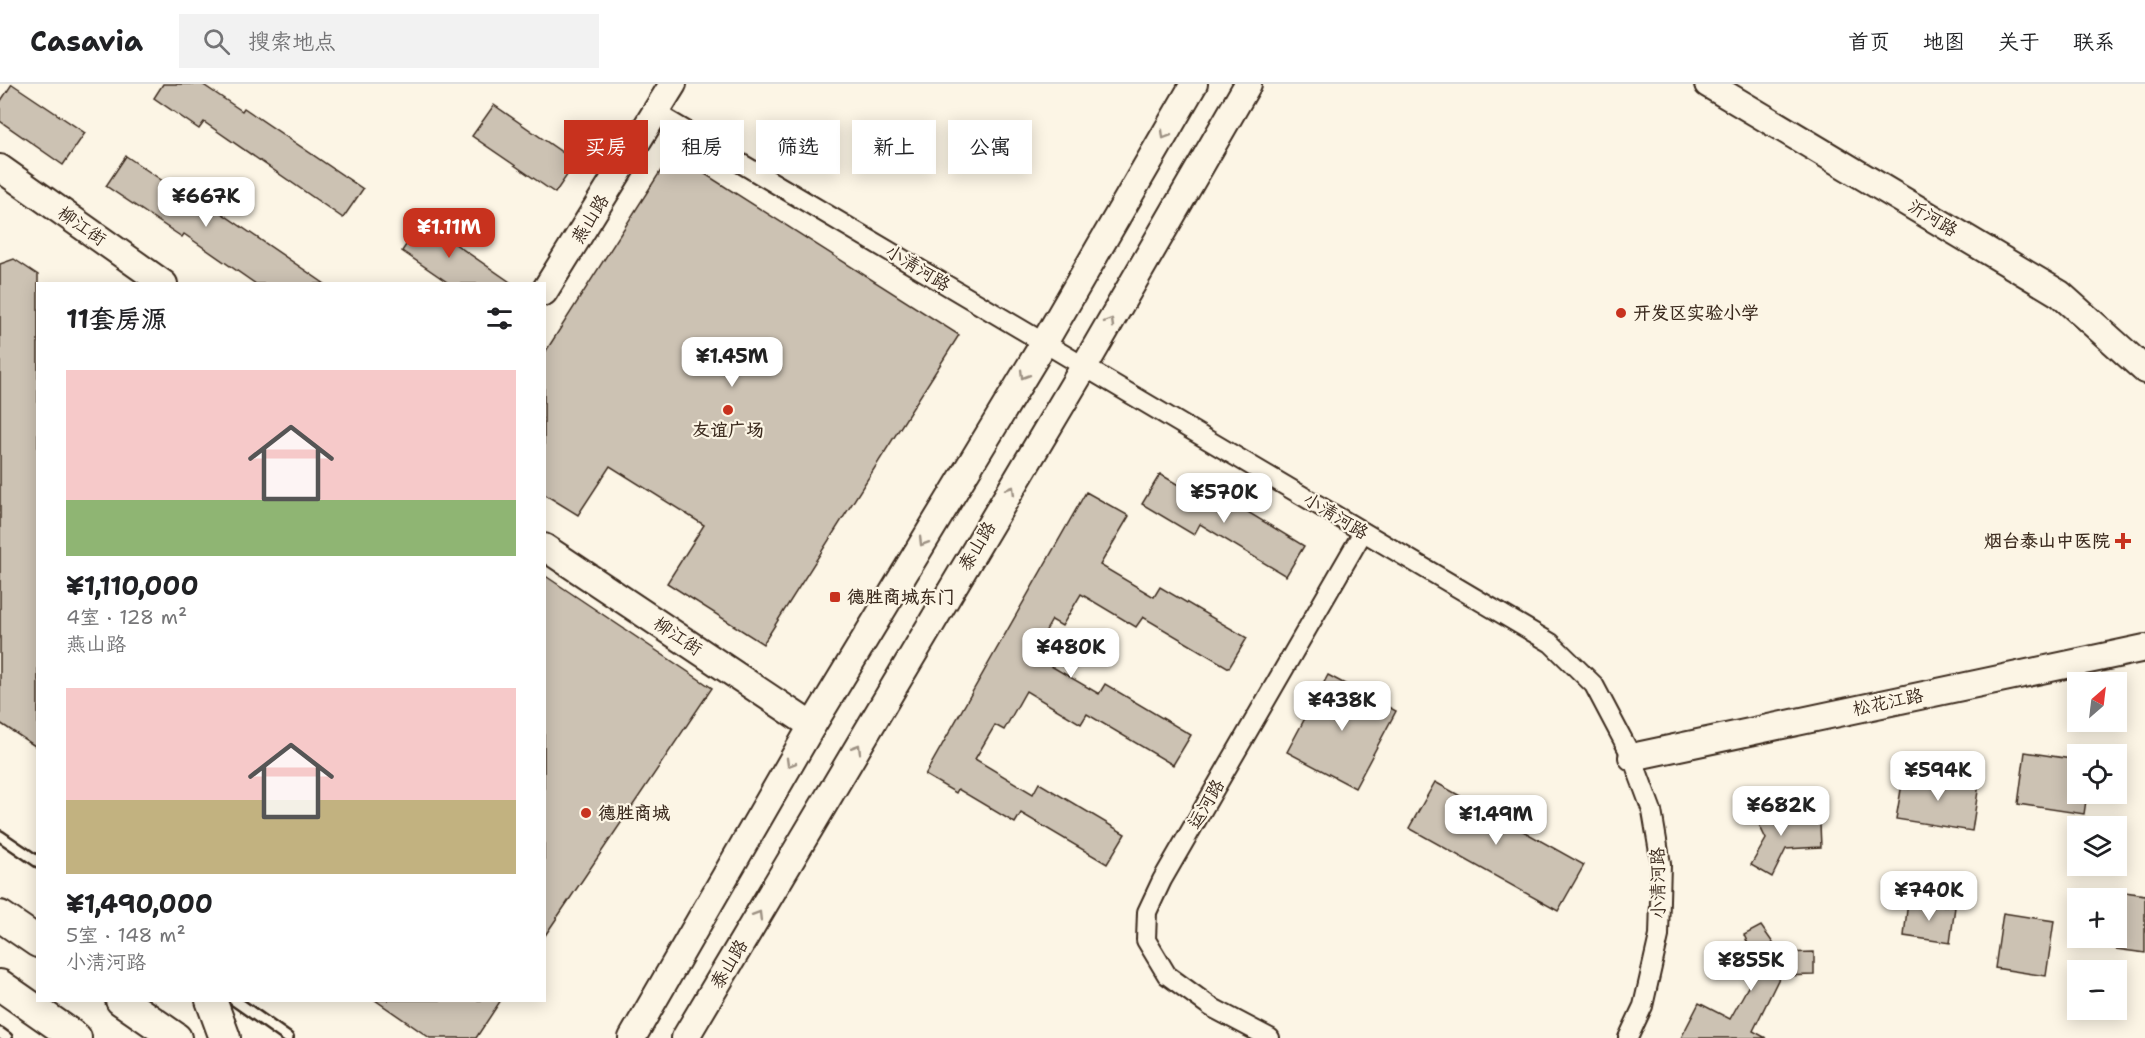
<!DOCTYPE html>
<html lang="zh">
<meta charset="utf-8">
<style>
:root{--surface:#fff;--page:#f2f2f2;--text:#202124;--muted:#757577;--line:#e0e0e0;--accent:#c8321e}
body{margin:0;font-family:"Shantell Sans","LXGW WenKai TC",sans-serif;background:var(--page);color:var(--text);height:100vh;display:flex;flex-direction:column;font-size:22px;white-space:nowrap}
*{box-sizing:border-box;margin:0}
p{font-size:20px;color:var(--muted)}
.icon{flex:none;width:33px;height:33px;fill:none;stroke:currentColor;stroke-width:2;stroke-linecap:round;stroke-linejoin:round}
.map{position:relative;flex:1;overflow:hidden}
.drawer{position:absolute;left:36px;top:198px;width:510px;height:720px;display:flex;flex-direction:column;background:var(--surface);border-radius:0px;box-shadow:0 3px 15px #0003}
.drawer>*{flex:none}
.banner{position:absolute;left:564px;top:36px;width:570px;height:54px;display:flex;gap:12px}
.needle{width:39px;rotate:28deg}
.buttons{position:absolute;left:2067px;top:588px;display:grid;gap:12px}
.buttons a{display:grid;place-items:center;width:60px;height:60px;border-radius:0px;background:var(--surface);box-shadow:0 3px 15px #0003;font-size:30px}
.price{position:absolute;translate:-50% -51px;padding:0 14px;border-radius:12px;background:#fff;color:#222;font-size:20px;line-height:39px;filter:drop-shadow(0 2px 3px #0008)}
.price::after{content:'';position:absolute;left:50%;top:36px;width:18px;height:14px;margin-left:-9px;background:inherit;clip-path:polygon(0 0,100% 0,50% 100%)}
.price.on{background:var(--accent);color:#fff}
ul{padding:0;list-style:none}
li{display:grid;align-content:center;gap:12px;height:318px;padding:0 30px}
li span{display:grid;place-items:center;height:186px;border-radius:0px;color:#555}
li>.icon{margin-inline-start:auto}
span .icon{width:108px;height:108px;fill:#fffc;stroke-width:1}
li b{font-size:26px}
h2{display:flex;justify-content:space-between;align-items:center;height:72px;padding:0 30px;font-size:26px}
.pill{padding:0 21px;border-radius:0px;background:var(--surface);box-shadow:0 3px 15px #0003;font-size:21px;line-height:54px}
.pill.on{background:var(--accent);color:#fff}
header{display:flex;align-items:center;gap:36px;box-sizing:border-box;height:84px;padding:0 30px;background:var(--surface);border-bottom:2px solid var(--line)}
header strong{font-size:28px}
nav{display:flex;gap:33px;margin-inline-start:auto;font-size:21px}
.search{width:420px;height:54px;background:var(--page);display:flex;align-items:center;gap:15px;box-sizing:border-box;padding:0 21px;border-radius:0px;color:var(--muted);font-size:22px}
.map>svg:first-child{display:block}
</style>
<header>
<strong>Casavia</strong>
<div class="search"><svg class="icon" aria-label="search" viewBox="0 0 24 24"><circle cx="10" cy="10" r="6"/><path d="M15 15l6 6"/></svg>搜索地点</div>
<nav><a>首页</a><a>地图</a><a>关于</a><a>联系</a></nav>
</header>
<div class="map">
<svg width="2145" height="954" viewBox="0 0 2145 954">
<rect width="100%" height="100%" fill="#fcf5e5"/>
<filter id="ink" filterUnits="userSpaceOnUse"><feTurbulence type="fractalNoise" baseFrequency=".0167" numOctaves="2"/><feDisplacementMap in="SourceGraphic" scale="12" xChannelSelector="R" yChannelSelector="G"/><feConvolveMatrix kernelMatrix="1 2 1 2 8 2 1 2 1" color-interpolation-filters="sRGB"/></filter>
<g filter="url(#ink)">
<!-- building -->
<g fill="#ccc2b3" stroke="#3b2a1e" stroke-width="1.5">
<polygon points="12,0 85,49 63,81 0,37 0,18"/>
<polygon points="163,0 202,0 242,27 244,24 363,105 343,134 204,38 199,45 154,14"/>
<polygon points="494,21 576,78 555,109 472,52"/>
<polygon points="672,69 959,251 763,560 667,499 704,441 610,382 578,431 544,410 544,270"/>
<polygon points="126,72 210,129 214,124 325,200 256,200 184,150 182,153 106,102"/>
<polygon points="422,137 513,200 450,200 402,167"/>
<polygon points="14,175 38,191 38,664 0,639 0,180"/>
<polygon points="1160,390 1212,421 1218,410 1304,462 1286,492 1200,440 1194,451 1142,420"/>
<polygon points="1086,408 1129,432 1100,481 1154,513 1160,503 1247,554 1229,584 1143,533 1136,543 1081,510 1062,542 1052,536 1032,571 1099,610 1105,600 1191,651 1173,681 1087,630 1081,640 1026,607 1004,646 995,641 975,675 1033,710 1039,699 1125,750 1107,780 1021,729 1015,739 958,705 956,709 925,691"/>
<polygon points="544,491 712,604 544,853"/>
<polygon points="1328,591 1396,627 1355,704 1287,668"/>
<polygon points="2025,668 2078,676 2078,710 2087,710 2084,730 2018,720"/>
<polygon points="1904,688 1979,700 1972,747 1896,735"/>
<polygon points="1435,698 1584,781 1558,827 1409,744"/>
<polygon points="1767,714 1787,741 1820,740 1821,763 1786,765 1772,793 1751,781 1766,755 1751,724"/>
<polygon points="2125,808 2145,811 2145,869 2116,865"/>
<polygon points="1908,817 1955,823 1950,859 1904,852"/>
<polygon points="2003,829 2054,837 2046,892 1995,884"/>
<polygon points="1761,842 1780,869 1814,868 1814,891 1780,892 1753,947 1766,954 1681,954 1699,919 1730,935 1759,883 1744,851"/>
<polygon points="375,916 501,916 476,954 430,954"/>
</g>
<g fill="none" stroke-linecap="round" stroke-linejoin="round">
<!-- lane casing -->
<g stroke="#3b2a1e" stroke-width="14">
<g id="lane">
<polyline points="0,752 38,778"/>
<polyline points="234,916 288,954"/>
<polyline points="0,949 7,954"/>
</g>
</g>
<!-- street casing -->
<g stroke="#3b2a1e" stroke-width="22">
<g id="street">
<polyline points="656,29 1551,559 1594,601 1632,673 1652,727 1661,780 1659,852 1643,922 1628,954"/>
<polyline points="1270,954 1211,923 1167,891 1146,856 1147,828 1162,796 1363,448"/>
</g>
</g>
<!-- secondary casing -->
<g stroke="#3b2a1e" stroke-width="30">
<g id="secondary">
<polyline points="1708,0 2060,210 2145,286"/>
<polyline points="0,84 164,200"/>
<polyline points="544,208 673,0"/>
<polyline points="544,463 812,642"/>
<polyline points="1632,673 2145,564"/>
<polyline points="632,954 812,642 1044,259 1194,0"/>
<polyline points="685,954 1084,283 1248,0"/>
</g>
</g>
<!-- primary casing -->
<g stroke="#3b2a1e" stroke-width="34">
<g id="primary">
<polyline points="0,832 38,858"/>
<polyline points="0,901 76,954"/>
<polyline points="121,916 176,954"/>
<polyline points="211,916 225,954"/>
</g>
</g>
<!-- lane -->
<use href="#lane" stroke="#fcf5e5" stroke-width="9"/>
<!-- street -->
<use href="#street" stroke="#fcf5e5" stroke-width="18"/>
<!-- secondary -->
<use href="#secondary" stroke="#fcf5e5" stroke-width="26"/>
<!-- primary -->
<use href="#primary" stroke="#fcf5e5" stroke-width="30"/>
</g>
<!-- one-way arrows -->
<defs><path id="oneway-chevron" d="M-2-3.5L2.5 0L-2 3.5" fill="none" stroke-width="1.6" stroke-linecap="round" stroke-linejoin="round" transform="scale(1.5)"/></defs>
<g stroke="#9c9082">
<use href="#oneway-chevron" transform="translate(1165 51) rotate(120)"/>
<use href="#oneway-chevron" transform="translate(1110 238) rotate(-60)"/>
<use href="#oneway-chevron" transform="translate(1024 291) rotate(121)"/>
<use href="#oneway-chevron" transform="translate(1011 406) rotate(-59)"/>
<use href="#oneway-chevron" transform="translate(923 458) rotate(121)"/>
<use href="#oneway-chevron" transform="translate(857 664) rotate(-59)"/>
<use href="#oneway-chevron" transform="translate(790 679) rotate(120)"/>
<use href="#oneway-chevron" transform="translate(758 831) rotate(-59)"/>
</g>
</g>
<!-- markers -->
<g fill="#c8321e" stroke="#fcf5e5" stroke-width="2">
<circle cx="1621" cy="229" r="6"/>
<circle cx="728" cy="326" r="6"/>
<path d="M2120 448h6v6h6v6h-6v6h-6v-6h-6v-6h6z"/>
<rect x="829" y="507" width="12" height="12" rx="3"/>
<circle cx="586" cy="729" r="6"/>
</g>
<g text-anchor="middle" stroke-width="4.5" stroke-linejoin="round" paint-order="stroke">
<!-- street labels -->
<g font-size="18" fill="#3b2a1e" stroke="#fcf5e5">
<text transform="translate(1933 134) rotate(31)" y="6">沂河路</text>
<text transform="translate(590 135) rotate(-58)" y="6">燕山路</text>
<text transform="translate(82 142) rotate(35)" y="6">柳江街</text>
<text transform="translate(918 184) rotate(31)" y="6">小清河路</text>
<text transform="translate(1336 432) rotate(31)" y="6">小清河路</text>
<text transform="translate(977 462) rotate(-59)" y="6">泰山路</text>
<text transform="translate(678 552) rotate(34)" y="6">柳江街</text>
<text transform="translate(1888 618) rotate(-12)" y="6">松花江路</text>
<text transform="translate(1206 720) rotate(-60)" y="6">运河路</text>
<text transform="translate(1658 799) rotate(-91)" y="6">小清河路</text>
<text transform="translate(729 880) rotate(-59)" y="6">泰山路</text>
</g>
<!-- poi labels -->
<g font-size="18" font-weight="bold" fill="#3b2a1e" stroke="#fcf5e5" text-anchor="start">
<text x="1633" y="235">开发区实验小学</text>
<text x="728" y="352" text-anchor="middle">友谊广场</text>
<text x="2110" y="463" text-anchor="end">烟台泰山中医院</text>
<text x="847" y="519">德胜商城东门</text>
<text x="598" y="735">德胜商城</text>
</g>
</g>
</svg>
<div class="buttons">
<a><svg class="needle" viewBox="-14 -14 28 28"><path d="M0-13l5 13h-10z" fill="#e53935"/><path d="M0 13l5-13h-10z" fill="#757577"/></svg></a>
<a><svg class="icon" aria-label="locate" viewBox="0 0 24 24"><circle cx="12" cy="12" r="6"/><path d="M12 2v4M12 18v4M2 12h4M18 12h4"/></svg></a>
<a><svg class="icon" aria-label="layers" viewBox="0 0 24 24"><path d="M12 4l9 5-9 5-9-5zM3 14l9 5 9-5"/></svg></a>
<a>+</a>
<a>−</a>
</div>
<b class="price" style="left:206px;top:144px">¥667K</b>
<b class="price on" style="left:449px;top:175px">¥1.11M</b>
<b class="price" style="left:732px;top:304px">¥1.45M</b>
<b class="price" style="left:1224px;top:440px">¥570K</b>
<b class="price" style="left:1071px;top:595px">¥480K</b>
<b class="price" style="left:1342px;top:648px">¥438K</b>
<b class="price" style="left:1938px;top:718px">¥594K</b>
<b class="price" style="left:1781px;top:753px">¥682K</b>
<b class="price" style="left:1496px;top:762px">¥1.49M</b>
<b class="price" style="left:1929px;top:838px">¥740K</b>
<b class="price" style="left:1751px;top:908px">¥855K</b>
<div class="banner">
<a class="pill on">买房</a>
<a class="pill">租房</a>
<a class="pill">筛选</a>
<a class="pill">新上</a>
<a class="pill">公寓</a>
</div>
<section class="drawer">
<h2>11套房源<svg class="icon" aria-label="filters" viewBox="0 0 24 24"><path d="M4 7h16M4 17h16"/><circle cx="9" cy="7" r="2"/><circle cx="15" cy="17" r="2"/></svg></h2>
<ul>
<li><span style="background:linear-gradient(#f6c9c9 70%,#8fb573 0)"><svg class="icon" aria-label="home" viewBox="0 0 24 24"><path d="M3 11l9-7 9 7M6 9v11h12V9"/></svg></span><div><b>¥1,110,000</b><p>4室 · 128 m²</p><p>燕山路</p></div></li>
<li><span style="background:linear-gradient(#f6c9c9 60%,#c2b280 0)"><svg class="icon" aria-label="home" viewBox="0 0 24 24"><path d="M3 11l9-7 9 7M6 9v11h12V9"/></svg></span><div><b>¥1,490,000</b><p>5室 · 148 m²</p><p>小清河路</p></div></li>
</ul>
</section>
</div>
